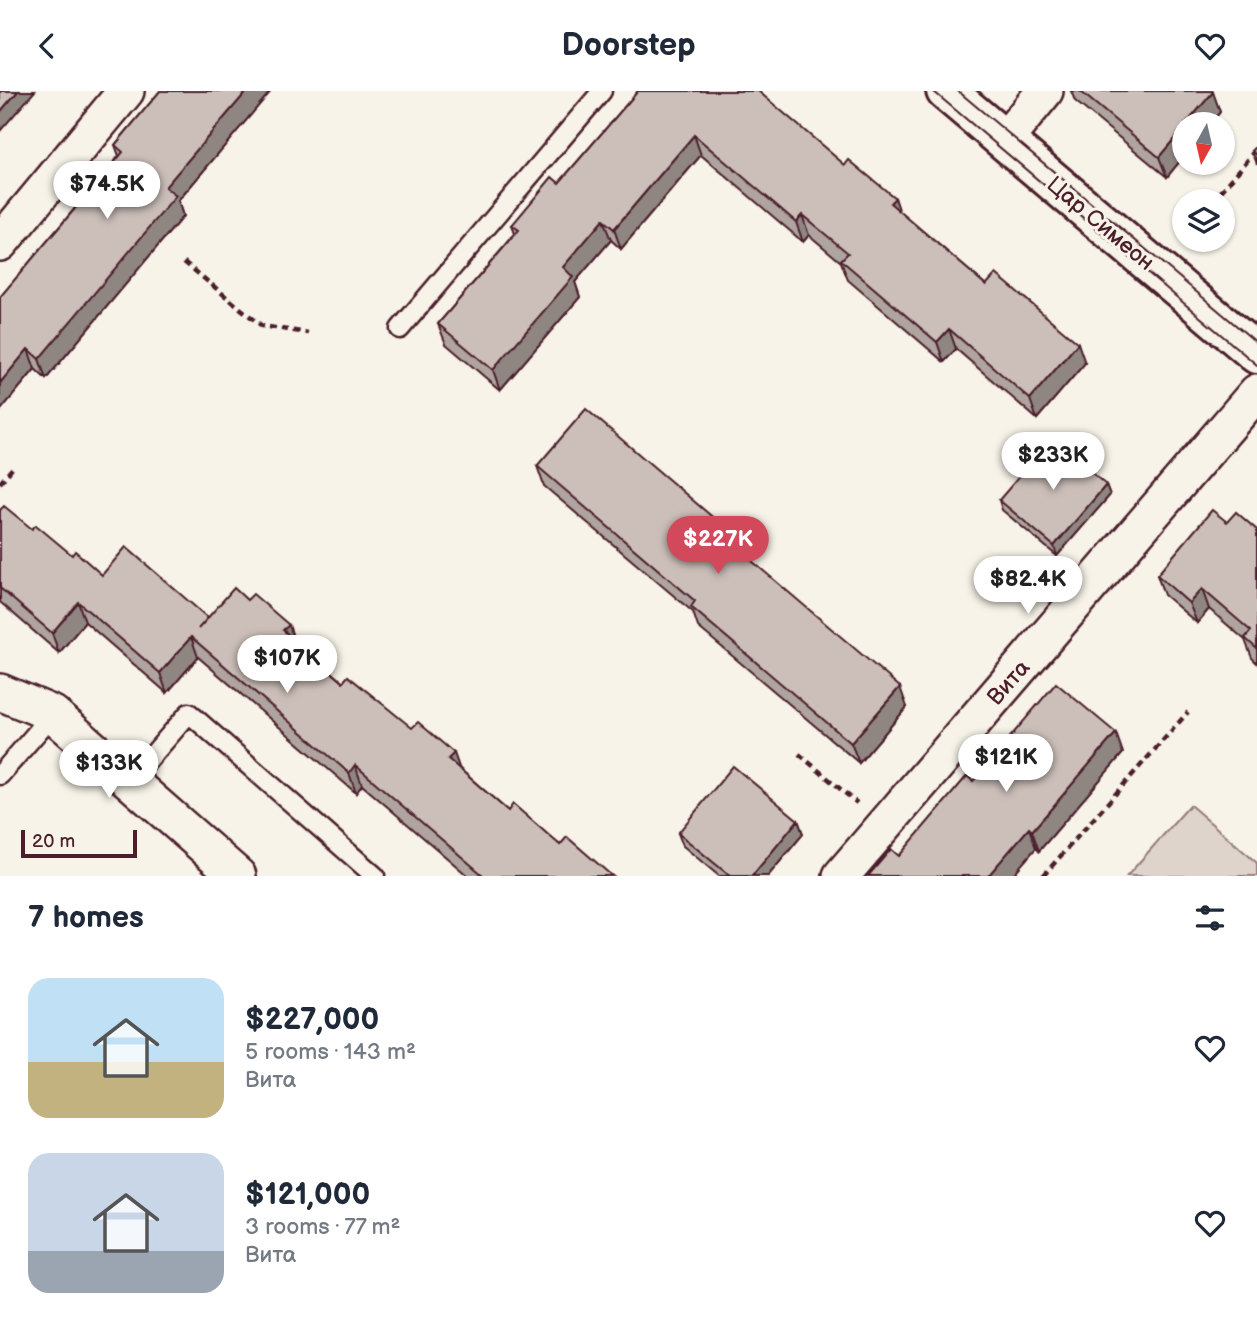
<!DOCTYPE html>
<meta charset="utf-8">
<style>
:root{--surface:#fff;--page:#f6f6f7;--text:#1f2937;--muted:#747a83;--accent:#d1495b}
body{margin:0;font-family:"Balsamiq Sans",sans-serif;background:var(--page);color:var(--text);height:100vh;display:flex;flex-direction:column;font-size:26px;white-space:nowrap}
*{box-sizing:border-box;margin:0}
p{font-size:23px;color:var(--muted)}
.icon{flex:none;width:38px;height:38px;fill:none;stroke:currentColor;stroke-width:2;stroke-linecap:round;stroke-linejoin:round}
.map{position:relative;height:785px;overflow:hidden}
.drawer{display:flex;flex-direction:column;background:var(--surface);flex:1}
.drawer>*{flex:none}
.needle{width:46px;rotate:188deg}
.tools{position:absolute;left:1172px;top:21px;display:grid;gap:14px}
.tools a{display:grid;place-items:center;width:63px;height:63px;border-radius:50%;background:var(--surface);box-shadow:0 2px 5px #0004;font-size:35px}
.scale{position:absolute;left:21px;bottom:18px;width:116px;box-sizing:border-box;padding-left:7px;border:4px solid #4a1f2b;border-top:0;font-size:19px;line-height:24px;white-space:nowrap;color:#4a1f2b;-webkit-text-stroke:5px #f7f3e8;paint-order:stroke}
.price{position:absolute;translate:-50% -60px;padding:0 16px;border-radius:24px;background:#fff;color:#222;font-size:23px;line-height:46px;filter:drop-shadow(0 2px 4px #0008)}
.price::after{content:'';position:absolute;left:50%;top:42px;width:21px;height:16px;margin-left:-10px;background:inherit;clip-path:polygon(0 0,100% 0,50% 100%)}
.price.selected{background:var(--accent);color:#fff}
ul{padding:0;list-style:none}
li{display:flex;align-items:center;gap:21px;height:175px;padding:0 28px}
li span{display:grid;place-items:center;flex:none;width:196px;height:140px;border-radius:21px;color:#555}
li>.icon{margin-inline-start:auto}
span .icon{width:84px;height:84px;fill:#fffc;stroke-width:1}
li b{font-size:30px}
h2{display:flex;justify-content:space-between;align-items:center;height:84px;padding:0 28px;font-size:30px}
header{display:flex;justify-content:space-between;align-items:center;height:91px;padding:0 28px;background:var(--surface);font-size:32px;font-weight:700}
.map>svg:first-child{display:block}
</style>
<header><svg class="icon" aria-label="back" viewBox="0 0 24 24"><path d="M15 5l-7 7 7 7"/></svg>Doorstep<svg class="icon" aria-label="heart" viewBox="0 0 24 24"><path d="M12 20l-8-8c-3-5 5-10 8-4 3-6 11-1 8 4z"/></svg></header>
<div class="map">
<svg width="1257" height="785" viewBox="0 0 1257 785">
<rect width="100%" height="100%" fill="#f7f3e8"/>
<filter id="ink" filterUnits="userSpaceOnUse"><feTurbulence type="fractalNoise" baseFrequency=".0143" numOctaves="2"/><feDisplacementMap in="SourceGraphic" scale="14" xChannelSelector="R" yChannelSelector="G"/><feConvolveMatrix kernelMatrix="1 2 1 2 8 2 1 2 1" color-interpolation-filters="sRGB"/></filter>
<g filter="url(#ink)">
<!-- green -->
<polygon fill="#ded4cc" stroke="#947a7c" stroke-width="2" points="1190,714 1257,772 1257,785 1127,785"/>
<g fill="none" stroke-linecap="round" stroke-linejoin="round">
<!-- lane casing -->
<g stroke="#4a1f2b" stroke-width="23">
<g id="lane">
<polyline points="400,238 602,0"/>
<polyline points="0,684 53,623"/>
<polyline points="130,690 189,622 375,785"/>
</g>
</g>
<!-- street casing -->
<g stroke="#4a1f2b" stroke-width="40">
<g id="street">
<polyline points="1004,50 1045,0"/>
<polyline points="0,152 126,0"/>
<polyline points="0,601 53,623 238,785"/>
<polyline points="841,785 1257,301"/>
</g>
</g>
<!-- secondary casing -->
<g stroke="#4a1f2b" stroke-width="44">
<polyline id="secondary" points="946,0 1257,263"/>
</g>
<!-- path -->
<g stroke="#4a1f2b" stroke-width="4.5" stroke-dasharray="7 5" stroke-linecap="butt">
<polyline points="1213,110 1257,58"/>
<polyline points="184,171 262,235 308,242"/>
<polyline points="0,392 14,375"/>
<polyline points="799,663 857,712"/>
<polyline points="1043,785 1188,621"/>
</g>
<!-- lane -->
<use href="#lane" stroke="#f7f3e8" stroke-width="18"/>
<!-- street -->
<use href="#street" stroke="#f7f3e8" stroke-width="35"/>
<!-- secondary -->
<use href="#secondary" stroke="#f7f3e8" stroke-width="38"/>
<!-- tram -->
<g stroke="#4a1f2b" stroke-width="2">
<polyline points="933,0 1257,274"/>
<polyline points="958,0 1257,252"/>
</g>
</g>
<!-- wall -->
<g fill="#afa49f" stroke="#4a1f2b" stroke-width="2">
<polygon points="160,0 271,0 178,110 183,125 46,288 35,278 0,320 0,206 119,65 115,54"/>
<polygon points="638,0 845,74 895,107 899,120 986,194 1085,272 1037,328 956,258 944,271 848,189 841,171 809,144 803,151 701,64 621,158 611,149 575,191 580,206 500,299 446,253 438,233 515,143 512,134 559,92"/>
<polygon points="1071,0 1212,0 1220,21 1210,33 1185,33 1185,64 1167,86 1075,10"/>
<polygon points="1257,55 1257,73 1252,60"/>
<polygon points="537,375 744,453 750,469 907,616 859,672 698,536 693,521 544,395"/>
<polygon points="1106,394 1110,404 1057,465 1002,419 999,409"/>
<polygon points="0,419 32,438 102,484 208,527 295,549 343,591 460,678 508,720 560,754 612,785 468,785 362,694 356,702 198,566 167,602 85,531 59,562 0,511"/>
<polygon points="1227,431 1257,439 1257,572 1252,567 1245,549 1209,518 1197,532 1164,504 1157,484"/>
<polygon points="1123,662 1039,760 1036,757 899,765"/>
<polygon points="798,729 803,743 768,785 719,785 683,755 678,742"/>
</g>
<!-- shaded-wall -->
<g fill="#8f8682" stroke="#4a1f2b" stroke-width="2">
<polygon points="18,0 35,0 0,40 0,21"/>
<polygon points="247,0 271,0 178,110 183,125 46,288 39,268 165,96"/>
<polygon points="1213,1 1220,21 1210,33 1186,33"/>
<polygon points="1185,35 1185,64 1167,86 1159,66"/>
<polygon points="694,44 701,64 621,158 614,138"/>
<polygon points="895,107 902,127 890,112"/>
<polygon points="802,124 809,144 803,151 796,131"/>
<polygon points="603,129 611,149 575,191 580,206 500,299 493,279 563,176"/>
<polygon points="949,238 956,258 944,271 937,251"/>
<polygon points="1078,252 1085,272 1037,328 1030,308"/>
<polygon points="28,258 35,278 0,320 0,292"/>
<polygon points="1106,394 1110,404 1057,465 1054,455"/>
<polygon points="744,453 751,473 739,459"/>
<polygon points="1202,498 1209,518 1197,532 1189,512"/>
<polygon points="78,511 85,531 59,562 52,542"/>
<polygon points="289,534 296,554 283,539"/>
<polygon points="191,546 198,566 167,602 160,582"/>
<polygon points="900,596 907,616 859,672 851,652"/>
<polygon points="1116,642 1123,662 1039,760 1032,740"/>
<polygon points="454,662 461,682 448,668"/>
<polygon points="355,674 362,694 356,702 349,682"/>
<polygon points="798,729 803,743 768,785 752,785"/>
<polygon points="1029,737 1036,757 1012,785 988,785"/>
</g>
<!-- building -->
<g fill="#ccbfb9" stroke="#4a1f2b" stroke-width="2">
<polygon points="0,0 18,0 0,21"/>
<polygon points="160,0 247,0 165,96 176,105 39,268 28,258 0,292 0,206 123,61 115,54"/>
<polygon points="638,0 758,0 845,74 849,69 895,107 890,112 986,194 996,183 1078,252 1030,308 949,238 937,251 841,169 848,162 802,124 796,131 694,44 614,138 603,129 563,176 573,186 493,279 438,233 519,139 512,134 552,86 559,92"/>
<polygon points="1080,0 1212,0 1213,1 1186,33 1185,33 1185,35 1159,66"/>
<polygon points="1257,55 1257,64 1252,60"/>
<polygon points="586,318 744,453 739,459 900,596 851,652 691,516 695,510 537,375"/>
<polygon points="1052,347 1106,394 1054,455 999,409"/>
<polygon points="4,415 32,438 36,434 72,464 75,460 102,484 126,456 208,527 198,538 234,497 247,509 253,503 289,534 283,539 343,591 348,585 412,637 418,631 454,662 448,668 508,720 513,713 560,754 567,746 612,785 484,785 355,674 349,682 191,546 160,582 78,511 52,542 0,497 0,419"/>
<polygon points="1212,419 1227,431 1236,421 1257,439 1257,558 1245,547 1251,540 1202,498 1189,512 1157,484"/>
<polygon points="1056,592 1116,642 1032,740 1029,737 988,785 868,785 891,758 899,765 967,685 973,690"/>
<polygon points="733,675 798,729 752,785 730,785 678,742"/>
</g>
</g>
<g text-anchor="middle" stroke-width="6" stroke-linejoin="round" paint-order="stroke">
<!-- street labels -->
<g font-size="23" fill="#4a1f2b" stroke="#f7f3e8">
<text transform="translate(1101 132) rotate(40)" y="8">Цар Симеон</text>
<text transform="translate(1008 591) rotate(-49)" y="8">Вита</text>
</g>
</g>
</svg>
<div class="tools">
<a><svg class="needle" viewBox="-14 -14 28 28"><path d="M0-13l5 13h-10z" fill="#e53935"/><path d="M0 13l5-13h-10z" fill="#747a83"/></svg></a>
<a><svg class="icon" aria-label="layers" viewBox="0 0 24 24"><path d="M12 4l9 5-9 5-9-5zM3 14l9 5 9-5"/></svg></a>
</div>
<div class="scale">20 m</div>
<b class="price" style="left:107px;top:130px">$74.5K</b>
<b class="price" style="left:1053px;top:401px">$233K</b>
<b class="price selected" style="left:718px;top:485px">$227K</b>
<b class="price" style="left:1028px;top:525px">$82.4K</b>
<b class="price" style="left:287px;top:604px">$107K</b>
<b class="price" style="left:1006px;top:703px">$121K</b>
<b class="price" style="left:109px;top:709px">$133K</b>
</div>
<section class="drawer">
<h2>7 homes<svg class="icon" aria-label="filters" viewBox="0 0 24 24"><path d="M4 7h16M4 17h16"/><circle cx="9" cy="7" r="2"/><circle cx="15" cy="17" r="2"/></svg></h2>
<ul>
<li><span style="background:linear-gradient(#bfe0f5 60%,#c2b280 0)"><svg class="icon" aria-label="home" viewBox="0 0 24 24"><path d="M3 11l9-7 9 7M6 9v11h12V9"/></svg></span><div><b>$227,000</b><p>5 rooms · 143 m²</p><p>Вита</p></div><svg class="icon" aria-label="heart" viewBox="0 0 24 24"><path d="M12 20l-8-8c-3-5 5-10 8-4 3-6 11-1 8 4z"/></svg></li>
<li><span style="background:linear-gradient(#c9d6e8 70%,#9aa5b1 0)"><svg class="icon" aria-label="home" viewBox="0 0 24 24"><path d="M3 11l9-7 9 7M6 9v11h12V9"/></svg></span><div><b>$121,000</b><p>3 rooms · 77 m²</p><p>Вита</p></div><svg class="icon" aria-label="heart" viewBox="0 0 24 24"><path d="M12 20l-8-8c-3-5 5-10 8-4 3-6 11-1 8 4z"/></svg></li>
</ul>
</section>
